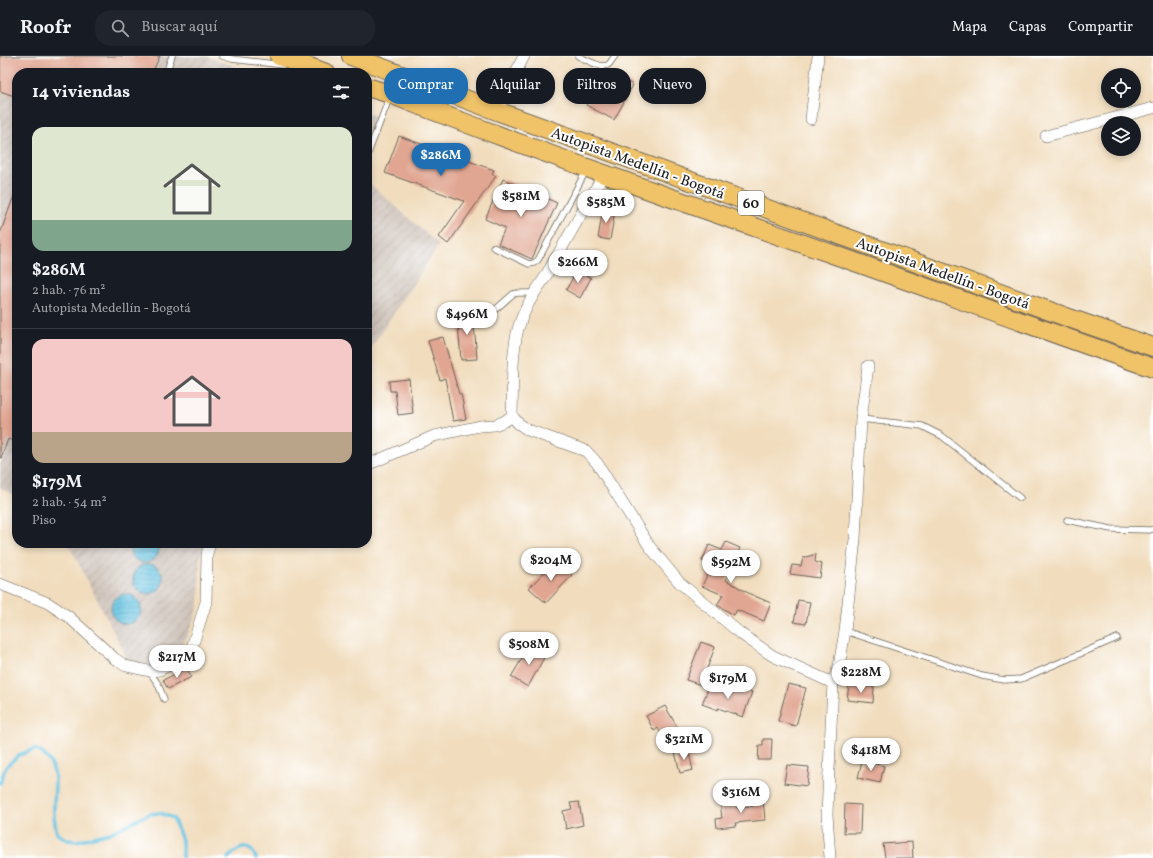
<!DOCTYPE html>
<html lang="es">
<meta charset="utf-8">
<style>
:root{--surface:#171b24;--page:#20242c;--text:#f1f3f6;--muted:#9ea1a6;--line:#363941;--accent:#1f6fb2}
body{margin:0;font-family:Vollkorn,serif;background:var(--page);color:var(--text);height:100vh;display:flex;flex-direction:column;font-size:15px;white-space:nowrap}
*{box-sizing:border-box;margin:0}
p{font-size:13px;color:var(--muted)}
.icon{flex:none;width:22px;height:22px;fill:none;stroke:currentColor;stroke-width:2;stroke-linecap:round;stroke-linejoin:round}
.map{position:relative;flex:1;overflow:hidden}
.panel{position:absolute;left:12px;top:12px;width:360px;height:480px;display:flex;flex-direction:column;background:var(--surface);border-radius:16px;box-shadow:0 2px 6px #0003}
.panel>*{flex:none}
.banner{position:absolute;left:384px;top:12px;width:380px;height:36px;display:flex;gap:8px}
.buttons{position:absolute;left:1101px;top:12px;display:grid;gap:8px}
.buttons a{display:grid;place-items:center;width:40px;height:40px;border-radius:50%;background:var(--surface);box-shadow:0 2px 6px #0003;font-size:20px}
.price{position:absolute;translate:-50% -34px;padding:0 9px;border-radius:14px;background:#fff;color:#222;font-size:13px;line-height:26px;filter:drop-shadow(0 1px 2px #0008)}
.price::after{content:'';position:absolute;left:50%;top:24px;width:12px;height:9px;margin-left:-6px;background:inherit;clip-path:polygon(0 0,100% 0,50% 100%)}
.price.on{background:var(--accent);color:#fff}
ul{padding:0;list-style:none}
li{display:grid;align-content:center;gap:8px;height:212px;padding:0 20px}
li+li{border-top:1px solid var(--line)}
li span{display:grid;place-items:center;height:124px;border-radius:12px;color:#555}
li>.icon{margin-inline-start:auto}
span .icon{width:72px;height:72px;fill:#fffc;stroke-width:1}
li b{font-size:17px}
h2{display:flex;justify-content:space-between;align-items:center;height:48px;padding:0 20px;font-size:17px}
.chip{padding:0 14px;border-radius:16px;background:var(--surface);box-shadow:0 2px 6px #0003;font-size:14px;line-height:36px}
.chip.on{background:var(--accent);color:#fff}
header{display:flex;align-items:center;gap:24px;box-sizing:border-box;height:56px;padding:0 20px;background:var(--surface);border-bottom:1px solid var(--line)}
header strong{font-size:19px}
nav{display:flex;gap:22px;margin-inline-start:auto;font-size:14px}
.search{width:280px;height:36px;background:var(--page);display:flex;align-items:center;gap:10px;box-sizing:border-box;padding:0 14px;border-radius:16px;color:var(--muted);font-size:15px}
.map>svg:first-child{display:block}
</style>
<header>
<strong>Roofr</strong>
<div class="search"><svg class="icon" aria-label="search" viewBox="0 0 24 24"><circle cx="10" cy="10" r="6"/><path d="M15 15l6 6"/></svg>Buscar aquí</div>
<nav><a>Mapa</a><a>Capas</a><a>Compartir</a></nav>
</header>
<div class="map">
<svg width="1153" height="802" viewBox="0 0 1153 802">
<defs>
<pattern id="industrial-furrows" width="10" height="10" patternUnits="userSpaceOnUse"><rect width="10" height="10" fill="#cdc2b9"/><path d="M-1 1l2-2M0 10L10 0M9 11l2-2" fill="none" stroke="#afa69e"/></pattern>
<pattern id="water-rules" width="6" height="5" patternUnits="userSpaceOnUse"><rect width="6" height="5" fill="#63c2e2"/><path d="M0 2.5h6" fill="none" stroke="#55a6c1"/></pattern>
</defs>
<rect width="100%" height="100%" fill="#fff"/>
<filter id="ink" filterUnits="userSpaceOnUse"><feTurbulence type="fractalNoise" baseFrequency=".025" numOctaves="2"/><feDisplacementMap in="SourceGraphic" scale="8" xChannelSelector="R" yChannelSelector="G"/><feConvolveMatrix kernelMatrix="1 2 1 2 8 2 1 2 1" color-interpolation-filters="sRGB"/></filter>
<filter id="wash" filterUnits="userSpaceOnUse"><feTurbulence type="fractalNoise" baseFrequency=".012" numOctaves="4" result="noise"/><feDisplacementMap in="SourceGraphic" scale="16" xChannelSelector="R" yChannelSelector="G"/><feGaussianBlur stdDeviation="0.9" result="paint"/><feColorMatrix in="noise" values="0 0 0 0 0 0 0 0 0 0 0 0 0 0 0 0 0 1.4 0 .05"/><feComposite in="paint" operator="in"/></filter>
<g filter="url(#wash)">
<rect width="100%" height="100%" fill="#f1ddbe"/>
<!-- industrial -->
<g fill="url(#industrial-furrows)">
<polygon points="0,0 205,0 253,17 17,17 17,440 0,432"/>
<polygon points="367,57 380,62 367,98"/>
<polygon points="367,125 439,189 367,298"/>
<polygon points="68,487 205,487 200,501 199,549 187,581 178,595 164,604 151,610 128,604"/>
</g>
<!-- water -->
<g fill="url(#water-rules)" stroke="#406f7f">
<path d="M130,487H159C163,513 126,513 130,487Z"/>
<circle cx="148" cy="523" r="15"/>
<circle cx="126" cy="553" r="15"/>
</g>
<g fill="none" stroke-linecap="round" stroke-linejoin="round">
<!-- stream -->
<g stroke="#63c2e2" stroke-width="3.5">
<path d="M0,727L6,711L19,699L35,693C49,699 56,713 55,729C55,736 54,743 54,750C53,760 55,769 57,778L68,784L77,785L110,777L149,758L160,757L173,762L182,784V802"/>
<path d="M228,802C238,792 249,785 256,802"/>
</g>
</g>
<g id="blocks">
<!-- building -->
<g fill="#e1a692">
<polygon points="0,0 160,0 152,17 17,17 17,41 0,35"/>
<polygon points="606,14 633,29 614,64 586,49"/>
<polygon points="399,80 494,114 492,118 496,120 448,188 439,181 464,145 385,117"/>
<polygon points="503,123 557,147 532,203 498,188 505,172 485,163"/>
<polygon points="16,134 17,134 17,386 8,383 1,402 0,402 0,178"/>
<polygon points="603,153 615,155 610,184 598,182"/>
<polygon points="577,214 591,222 580,242 566,234"/>
<polygon points="473,255 477,303 461,304 457,256"/>
<polygon points="443,281 459,338 461,338 466,363 453,365 445,322 440,324 428,285"/>
<polygon points="409,323 413,357 398,359 395,335 390,335 389,325"/>
<polygon points="726,486 740,492 726,524 750,538 771,547 764,565 737,554 734,559 717,549 723,539 702,530 712,509 702,505 709,489 722,494"/>
<polygon points="816,498 815,506 822,508 820,522 790,518 792,509 801,510 803,502"/>
<polygon points="556,504 572,519 546,547 529,532"/>
<polygon points="798,544 810,546 806,568 794,566"/>
<polygon points="701,586 715,591 701,629 686,624"/>
<polygon points="530,589 546,598 528,631 511,621"/>
<polygon points="187,612 191,621 168,633 163,624"/>
<polygon points="710,628 734,637 736,630 752,636 743,661 718,652 718,654 702,648"/>
<polygon points="788,628 806,632 796,670 778,665"/>
<polygon points="849,628 874,631 873,647 847,644"/>
<polygon points="665,650 682,679 666,687 658,672 654,675 646,660"/>
<polygon points="763,683 772,683 771,704 758,704 759,689 763,689"/>
<polygon points="688,693 693,714 680,717 675,696"/>
<polygon points="862,705 884,710 880,727 858,722"/>
<polygon points="787,709 809,711 807,730 784,727"/>
<polygon points="753,742 763,742 765,764 735,767 736,770 717,772 716,763 722,762 720,747 736,746 737,752 753,750"/>
<polygon points="579,746 583,769 566,773 563,755 572,753 570,747"/>
<polygon points="845,748 861,749 860,777 844,777"/>
<polygon points="912,786 913,802 885,802 883,788"/>
</g>
</g>
</g>
<g filter="url(#ink)">
<use href="#blocks" fill-opacity="0" stroke="#676055" stroke-width="1"/>
<g fill="none" stroke-linecap="round" stroke-linejoin="round">
<!-- service casing -->
<g stroke="#676055" stroke-width="7">
<g id="service">
<polyline points="222,0 232,3 283,9"/>
<path d="M578,0C585,3 603,14 609,8C611,6 613,2 615,0"/>
<polyline points="166,17 172,0"/>
<polyline points="367,100 390,40"/>
<polyline points="493,191 529,208 534,207 538,204 586,115"/>
<polyline points="479,268 513,238 518,237 533,237"/>
<polyline points="861,363 922,370 942,380 1020,442"/>
<polyline points="1067,464 1111,473 1150,474 1153,473"/>
<polyline points="845,575 982,620 1004,624 1021,623 1117,582"/>
<polyline points="149,615 158,628 164,643"/>
</g>
</g>
<!-- minor casing -->
<g stroke="#676055" stroke-width="12">
<g id="minor">
<polyline points="497,55 524,0"/>
<polyline points="811,63 818,0"/>
<polyline points="1046,80 1153,52"/>
<path d="M604,118L544,223C533,238 523,255 518,273C511,300 513,332 512,360L518,367L528,374L586,395L597,407L650,491L679,526L741,578L773,600L833,627L827,758L830,802"/>
<polyline points="367,409 434,380 480,370 495,369 505,365 512,360"/>
<polyline points="0,528 48,547 69,561 115,603 126,610 149,615 160,614 182,602 192,591 206,546 207,498 210,487"/>
<polyline points="833,627 839,610 845,575 855,483 861,363 868,310"/>
</g>
</g>
<!-- trunk casing -->
<g stroke="#676055" stroke-width="20">
<g id="trunk">
<polyline points="279,0 326,17"/>
<polyline points="351,0 497,55 1069,262 1153,291"/>
<path d="M367,31L390,38C538,96 688,148 838,200C943,237 1047,276 1153,312"/>
</g>
</g>
<!-- service -->
<use href="#service" stroke="#fff" stroke-width="5.5"/>
<!-- minor -->
<use href="#minor" stroke="#fff" stroke-width="11"/>
<!-- trunk -->
<use href="#trunk" stroke="#f1c369" stroke-width="18"/>
</g>
</g>
<g text-anchor="middle" stroke-width="4" stroke-linejoin="round" paint-order="stroke">
<!-- shield labels -->
<rect fill="#fff" stroke="#606060" stroke-width="1" x="738" y="135" width="26" height="24" rx="3"/>
<g font-size="14" font-weight="bold" fill="#1c1c1c">
<text x="751" y="152">60</text>
</g>
<!-- street labels -->
<g font-size="15" fill="#1c1c1c" stroke="#fff">
<text transform="translate(638 107) rotate(20)" y="5">Autopista Medellín - Bogotá</text>
<text transform="translate(943 217) rotate(20)" y="5">Autopista Medellín - Bogotá</text>
</g>
</g>
</svg>
<div class="buttons">
<a><svg class="icon" aria-label="locate" viewBox="0 0 24 24"><circle cx="12" cy="12" r="6"/><path d="M12 2v4M12 18v4M2 12h4M18 12h4"/></svg></a>
<a><svg class="icon" aria-label="layers" viewBox="0 0 24 24"><path d="M12 4l9 5-9 5-9-5zM3 14l9 5 9-5"/></svg></a>
</div>
<b class="price on" style="left:441px;top:121px">$286M</b>
<b class="price" style="left:521px;top:162px">$581M</b>
<b class="price" style="left:606px;top:168px">$585M</b>
<b class="price" style="left:578px;top:228px">$266M</b>
<b class="price" style="left:467px;top:280px">$496M</b>
<b class="price" style="left:551px;top:526px">$204M</b>
<b class="price" style="left:731px;top:528px">$592M</b>
<b class="price" style="left:529px;top:610px">$508M</b>
<b class="price" style="left:177px;top:623px">$217M</b>
<b class="price" style="left:861px;top:638px">$228M</b>
<b class="price" style="left:728px;top:644px">$179M</b>
<b class="price" style="left:684px;top:705px">$321M</b>
<b class="price" style="left:871px;top:716px">$418M</b>
<b class="price" style="left:741px;top:758px">$316M</b>
<div class="banner">
<a class="chip on">Comprar</a>
<a class="chip">Alquilar</a>
<a class="chip">Filtros</a>
<a class="chip">Nuevo</a>
</div>
<section class="panel">
<h2>14 viviendas<svg class="icon" aria-label="filters" viewBox="0 0 24 24"><path d="M4 7h16M4 17h16"/><circle cx="9" cy="7" r="2"/><circle cx="15" cy="17" r="2"/></svg></h2>
<ul>
<li><span style="background:linear-gradient(#dfe7d0 75%,#7fa58c 0)"><svg class="icon" aria-label="home" viewBox="0 0 24 24"><path d="M3 11l9-7 9 7M6 9v11h12V9"/></svg></span><div><b>$286M</b><p>2 hab. · 76 m²</p><p>Autopista Medellín - Bogotá</p></div></li>
<li><span style="background:linear-gradient(#f6c9c9 75%,#b9a48a 0)"><svg class="icon" aria-label="home" viewBox="0 0 24 24"><path d="M3 11l9-7 9 7M6 9v11h12V9"/></svg></span><div><b>$179M</b><p>2 hab. · 54 m²</p><p>Piso</p></div></li>
</ul>
</section>
</div>
